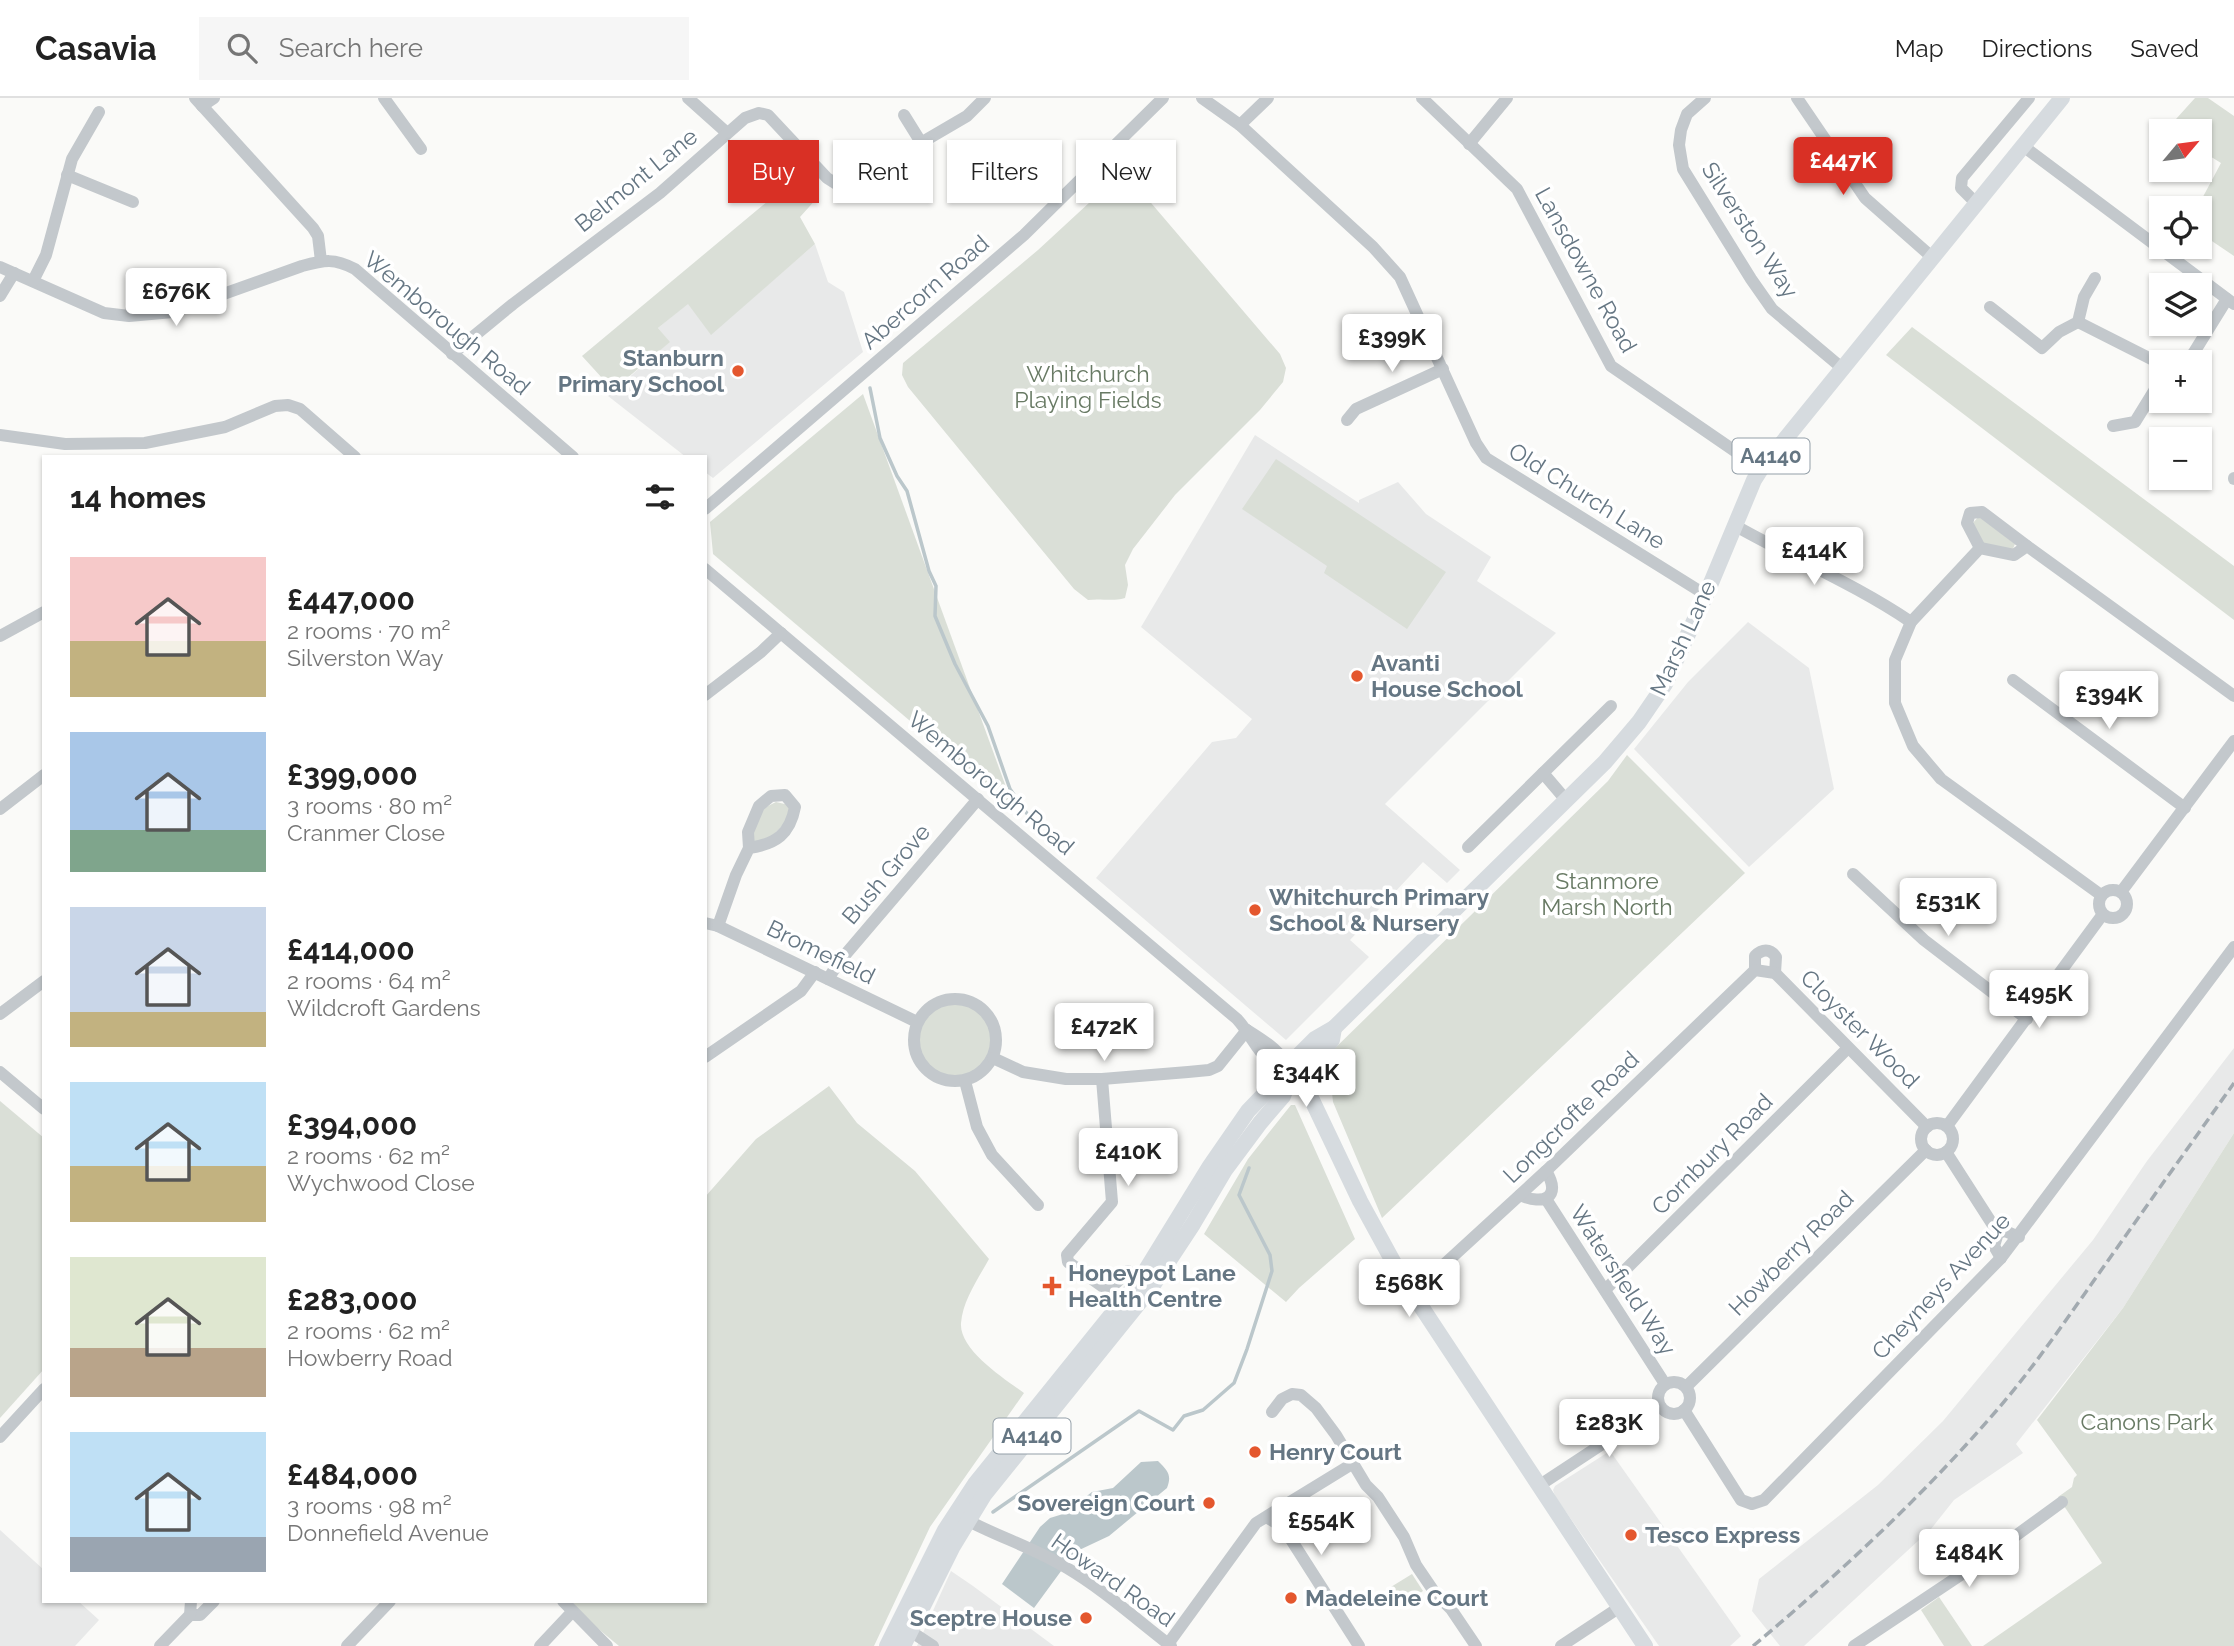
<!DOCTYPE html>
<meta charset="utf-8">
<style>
:root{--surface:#fff;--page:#f6f6f6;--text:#222;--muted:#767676;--line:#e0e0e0;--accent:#d93025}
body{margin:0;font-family:Raleway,sans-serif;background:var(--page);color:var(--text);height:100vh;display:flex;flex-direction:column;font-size:26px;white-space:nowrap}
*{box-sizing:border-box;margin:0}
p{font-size:23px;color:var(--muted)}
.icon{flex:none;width:38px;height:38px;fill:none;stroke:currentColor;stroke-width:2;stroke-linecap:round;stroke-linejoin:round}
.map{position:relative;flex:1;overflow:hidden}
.drawer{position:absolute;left:42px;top:357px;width:665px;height:1148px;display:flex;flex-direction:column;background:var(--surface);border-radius:0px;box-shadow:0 2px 5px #0004}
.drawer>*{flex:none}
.top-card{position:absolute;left:728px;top:42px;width:665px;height:63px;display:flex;gap:14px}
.needle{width:46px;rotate:61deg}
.tools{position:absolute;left:2149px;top:21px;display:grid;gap:14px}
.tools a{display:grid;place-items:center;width:63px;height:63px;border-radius:0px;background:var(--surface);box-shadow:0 2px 5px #0004;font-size:35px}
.price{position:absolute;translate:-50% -60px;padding:0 16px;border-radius:7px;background:#fff;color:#222;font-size:23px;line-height:46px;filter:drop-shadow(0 2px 4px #0008)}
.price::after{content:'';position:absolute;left:50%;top:42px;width:21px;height:16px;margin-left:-10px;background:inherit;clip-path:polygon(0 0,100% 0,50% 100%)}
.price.current{background:var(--accent);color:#fff}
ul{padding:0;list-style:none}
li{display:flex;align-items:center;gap:21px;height:175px;padding:0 28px}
li span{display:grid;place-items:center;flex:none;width:196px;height:140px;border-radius:0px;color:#555}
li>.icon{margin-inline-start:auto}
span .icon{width:84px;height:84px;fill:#fffc;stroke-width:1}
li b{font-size:30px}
h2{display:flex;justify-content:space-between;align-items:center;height:84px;padding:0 28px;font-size:30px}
.pill{padding:0 24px;border-radius:0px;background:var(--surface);box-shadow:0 2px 5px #0004;font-size:24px;line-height:63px}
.pill.current{background:var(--accent);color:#fff}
header{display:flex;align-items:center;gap:42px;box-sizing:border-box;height:98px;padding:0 35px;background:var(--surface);border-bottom:2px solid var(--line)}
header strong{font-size:33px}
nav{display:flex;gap:38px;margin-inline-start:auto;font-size:24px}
.search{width:490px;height:63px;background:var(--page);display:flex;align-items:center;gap:18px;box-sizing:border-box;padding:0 24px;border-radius:0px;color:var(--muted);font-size:26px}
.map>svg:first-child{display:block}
</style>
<header>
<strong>Casavia</strong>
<div class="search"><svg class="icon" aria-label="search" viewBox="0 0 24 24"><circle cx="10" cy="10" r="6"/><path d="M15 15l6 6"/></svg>Search here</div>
<nav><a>Map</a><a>Directions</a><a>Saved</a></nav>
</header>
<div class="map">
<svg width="2234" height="1548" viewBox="0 0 2234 1548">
<rect width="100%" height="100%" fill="#fafaf8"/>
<!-- built -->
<g fill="#e8e9e9">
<polygon points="815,146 828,184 844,194 863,254 713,380 705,374 705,359 686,359 608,298 669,244 658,230 688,205 711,236"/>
<polygon points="1255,337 1359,405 1359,402 1398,384 1426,416 1491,459 1477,483 1556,535 1385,706 1460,772 1447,785 1423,764 1350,842 1369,859 1286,942 1096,780 1212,644 1236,640 1252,621 1141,529"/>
<polygon points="1748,524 1809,570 1834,691 1749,769 1634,651 1688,584"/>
<polygon points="2234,950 2234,1035 2123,1210 2016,1346 2023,1355 1954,1402 1931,1431 1804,1548 1780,1548 1752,1513 1759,1481 1878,1387 1943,1323 2093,1142 2147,1063"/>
<polygon points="1610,1353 1741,1538 1730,1548 1659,1548 1555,1398 1553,1392 1555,1388"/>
<polygon points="0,1432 44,1472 44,1503 78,1503 99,1522 75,1548 0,1548"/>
<polygon points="951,1473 973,1488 1054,1548 917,1548"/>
</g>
<!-- green -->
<g fill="#dadfd7">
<polygon points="2195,0 2208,0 2234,18 2234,158 2200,135 2200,110 2197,110 2221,65 2200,52 2200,33 2170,33 2167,31"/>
<polygon points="798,78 818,99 800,119 815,146 711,237 688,206 658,230 670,244 613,292 582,258"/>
<path d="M1127,88L1136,91L1146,99L1280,256L1286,270L1283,284L1260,312L1175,397L1133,451L1125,467L1128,487L1125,500C1111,504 1102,500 1088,502L1074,491L908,289L902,277L903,265L1038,152L1103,92Z"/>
<polygon points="1912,229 2234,468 2234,522 1886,257"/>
<polygon points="863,296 1014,711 713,456 710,424"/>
<polygon points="1276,361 1446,474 1407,531 1324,475 1327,468 1242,411"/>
<polygon points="1979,418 2015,446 2012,453 1983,445 1973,425"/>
<polygon points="1627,657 1745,775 1382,1120 1333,1004 1328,957 1608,683"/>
<polygon points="776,704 789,707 791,719 764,746 750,742 762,711"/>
<circle cx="955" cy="943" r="37"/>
<path d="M829,988L857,1025L915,1073L989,1161C978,1181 963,1202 961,1225C959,1252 1005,1281 1024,1295L930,1429L874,1548H619L584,1519L572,1503H705V1099L756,1041Z"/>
<polygon points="0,1003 44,1040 44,1271 0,1320"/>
<polygon points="1291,1007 1295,1007 1355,1141 1299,1190 1286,1204 1204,1136 1248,1061"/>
<polygon points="2234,1035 2234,1548 1983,1548 2102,1465 2058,1399 2072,1389 2074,1380 2077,1377 2037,1322 2123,1210"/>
<polygon points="1412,1476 1423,1493 1397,1510 1386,1492"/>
<polygon points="1939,1499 1972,1548 1944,1548 1921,1512"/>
</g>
<!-- water -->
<path fill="#bbc7cb" d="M1158,1363C1168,1373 1172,1377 1167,1390L1109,1438L1075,1454L1034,1510L1002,1486L1040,1429L1050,1420L1063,1416L1092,1394L1113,1390L1141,1364Z"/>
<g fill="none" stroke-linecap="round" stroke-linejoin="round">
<!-- stream -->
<g stroke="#bbc7cb" stroke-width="3.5">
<polyline points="870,290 880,340 897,378 907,393 929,473 936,488 935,518 955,566 988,628 1010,691 1028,717"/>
<polyline points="993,1414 1139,1313 1173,1332 1184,1318 1203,1312 1234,1285 1247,1251 1272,1173 1270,1157 1239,1097 1249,1070"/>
</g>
<!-- minor -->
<g stroke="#c3c8cc" stroke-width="12">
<polyline points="195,0 313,130 318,138 321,163"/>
<polyline points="384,0 421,51"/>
<polyline points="688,0 726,34"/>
<polyline points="1202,0 1240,27 1373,149 1400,179 1476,345 1486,360 1706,497"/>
<polyline points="1422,0 1517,91 1611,268 1761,371"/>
<polyline points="1705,0 1687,16 1681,32 1679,47 1683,71 1751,181 1772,211 1842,270"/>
<polyline points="1797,0 1865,100 1933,160"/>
<polyline points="202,8 214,0"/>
<polyline points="904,17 922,46"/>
<polyline points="1240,27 1268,0"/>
<polyline points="1469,46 1507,0"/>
<polyline points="2023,48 2234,206"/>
<polyline points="67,77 133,104"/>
<polyline points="1977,106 1961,90 1962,80 2029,0"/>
<path d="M0,169L104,215L129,218L173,214L302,168C325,162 334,160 355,171L573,359"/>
<polyline points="33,183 46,157 72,61 99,14"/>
<polyline points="0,198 14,175"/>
<polyline points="1990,209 2042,250 2059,234 2078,224 2084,199 2095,180"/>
<polyline points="2078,224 2161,266"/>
<polyline points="452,256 513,206 660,95 745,20 759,15 768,17 827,80 838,87 849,87 967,18 985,0"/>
<polyline points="2178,264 2193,256 2227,201"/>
<polyline points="1347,322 1356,311 1443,271"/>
<polyline points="2113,328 2135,324 2159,285 2161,274"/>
<polyline points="0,337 65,346 145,345 225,329 275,308 288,307 300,311 355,359"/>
<polyline points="2234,380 2234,381"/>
<polyline points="705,411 1024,137 1163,0"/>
<path d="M1734,427C1792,460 1855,486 1911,524"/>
<polyline points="1980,450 1967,425 1970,415 1982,414 2027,448"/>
<path d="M705,471L1237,921C1256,942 1261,967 1291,975"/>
<polyline points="0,538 44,514"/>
<polyline points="2013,582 2185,710"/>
<polyline points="705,597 761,554 781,535"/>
<polyline points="1543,675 1566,702"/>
<polyline points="0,711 44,677"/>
<polyline points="1468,749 1611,608"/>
<polyline points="1853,776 1924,842 2027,921"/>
<circle cx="2113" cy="806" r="14"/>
<polyline points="2121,794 2234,643"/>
<polyline points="2101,797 1941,681 1913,648 1895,605 1895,562 1911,524 1980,450 2014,457 2027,448 2234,598"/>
<polyline points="705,825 718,828 917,924"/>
<path d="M718,828L736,777L749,750L748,734L759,708L771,698L785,697L795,709C790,736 776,746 749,750"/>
<path d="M1755,872V858C1762,851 1770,850 1776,859L1775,875"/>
<polyline points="828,881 839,864 978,701"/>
<circle cx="955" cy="942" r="41"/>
<polyline points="0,916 44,883"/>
<path d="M1247,932C1266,944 1283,954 1291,975"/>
<polyline points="705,959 801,893 815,874"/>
<polyline points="993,960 1023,974 1066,981 1102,981 1188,974 1209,972 1218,968 1247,932"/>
<polyline points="0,974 44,1011"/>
<polyline points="1102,981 1112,1104 1067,1157 1068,1164 1102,1188 1110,1191 1128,1173"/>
<polyline points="965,983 977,1029 992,1057 1038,1107"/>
<circle cx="1937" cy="1041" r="16"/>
<polyline points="1947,1028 2103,816"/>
<polyline points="1946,1054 1998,1135"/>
<path d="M1520,1097C1544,1108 1562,1099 1546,1073"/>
<polyline points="1546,1101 1665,1286"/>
<polyline points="2001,1160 1994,1148 1998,1135 2005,1133 2019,1139"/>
<polyline points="1605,1192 1848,950"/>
<polyline points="1413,1195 1546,1073 1755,872 1775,875 1927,1029"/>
<circle cx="1674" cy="1300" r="16"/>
<polyline points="1686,1289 1926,1052"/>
<polyline points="1684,1312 1741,1402 1752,1406 1764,1402 2001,1160 2234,849"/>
<polyline points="1272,1314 1282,1301 1292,1296 1301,1297 1316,1310 1336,1337 1366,1387 1378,1399 1404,1439 1416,1467 1435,1495 1451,1511 1476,1548"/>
<polyline points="0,1339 44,1291"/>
<polyline points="1540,1387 1660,1308"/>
<path d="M961,1419C995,1438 1033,1449 1067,1470C1104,1492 1137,1522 1171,1548"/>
<polyline points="1268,1420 1283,1429 1359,1548"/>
<polyline points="563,1503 607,1548"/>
<polyline points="190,1517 200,1517 214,1503"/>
<polyline points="904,1529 933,1548"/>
<polyline points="1168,1546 1256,1425 1352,1366"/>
<polyline points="160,1548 190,1517 191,1503"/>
<polyline points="347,1548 390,1503"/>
<polyline points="540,1548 572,1514"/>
<polyline points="1561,1548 1620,1509"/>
<polyline points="1854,1548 1977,1466 2062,1404"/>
</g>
<!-- major -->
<g stroke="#d6dbdf" stroke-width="16">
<polyline points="1291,975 1311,1000 1360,1103 1401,1178 1645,1548"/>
<polyline points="887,1548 945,1432 975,1386 1141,1180 1210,1068 1248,1013 1273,987 1291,975 1308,971 1332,942 1334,930"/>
<polyline points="903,1548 953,1448 984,1397 1151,1190 1193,1126 1225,1072 1260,1025 1283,998 1299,957 1315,941 1334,930 1605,664 1639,624 1665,586 1706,497 1754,382 1761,371 2062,0"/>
</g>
<!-- rail -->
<path stroke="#a2aab0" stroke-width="3.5" stroke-dasharray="10 5" stroke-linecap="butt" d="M1753,1548C1840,1475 1923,1398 1997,1312C2035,1268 2068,1219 2102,1171C2146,1109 2190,1047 2234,985"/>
</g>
<!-- markers -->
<g fill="#e4572e" stroke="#fff" stroke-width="2.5">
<circle cx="738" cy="273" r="7"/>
<circle cx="1357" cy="578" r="7"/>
<circle cx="1255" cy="812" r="7"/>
<path d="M1048.5 1177.5h7v7h7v7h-7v7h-7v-7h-7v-7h7z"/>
<circle cx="1255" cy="1354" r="7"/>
<circle cx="1209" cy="1405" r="7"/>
<circle cx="1631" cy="1437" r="7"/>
<circle cx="1291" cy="1500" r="7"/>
<circle cx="1086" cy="1520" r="7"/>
</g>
<g text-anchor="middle" stroke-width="7" stroke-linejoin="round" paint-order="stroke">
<!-- shield labels -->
<g fill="#fff" stroke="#939fa8" stroke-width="2">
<rect x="1732.5" y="340.5" width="77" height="35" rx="5"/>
<rect x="993.5" y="1320.5" width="77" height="35" rx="5"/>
</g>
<g font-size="21" font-weight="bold" fill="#657683">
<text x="1771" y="365">A4140</text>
<text x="1032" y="1345">A4140</text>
</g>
<!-- street labels -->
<g font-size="23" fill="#657683" stroke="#fff">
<text transform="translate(636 82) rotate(-39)" y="8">Belmont Lane</text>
<text transform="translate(1750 132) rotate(57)" y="8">Silverston Way</text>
<text transform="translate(1586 172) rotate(61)" y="8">Lansdowne Road</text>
<text transform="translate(925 194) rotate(-41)" y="8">Abercorn Road</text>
<text transform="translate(447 225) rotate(40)" y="8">Wemborough Road</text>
<text transform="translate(1587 398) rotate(32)" y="8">Old Church Lane</text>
<text transform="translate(1683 540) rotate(-65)" y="8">Marsh Lane</text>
<text transform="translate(991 685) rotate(40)" y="8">Wemborough Road</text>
<text transform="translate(886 776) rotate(-50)" y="8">Bush Grove</text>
<text transform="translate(821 854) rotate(26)" y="8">Bromefield</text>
<text transform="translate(1860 931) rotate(45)" y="8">Cloyster Wood</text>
<text transform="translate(1571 1019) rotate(-44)" y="8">Longcrofte Road</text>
<text transform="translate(1712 1056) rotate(-45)" y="8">Cornbury Road</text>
<text transform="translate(1791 1155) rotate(-45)" y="8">Howberry Road</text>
<text transform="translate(1623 1182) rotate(57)" y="8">Watersfield Way</text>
<text transform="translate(1941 1188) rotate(-47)" y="8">Cheyneys Avenue</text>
<text transform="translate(1113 1482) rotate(35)" y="8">Howard Road</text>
</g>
<!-- poi labels -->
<g font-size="23" font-weight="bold" fill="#657683" stroke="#fff" text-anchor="start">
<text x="724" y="268" text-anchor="end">Stanburn<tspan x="724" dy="26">Primary School</tspan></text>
<text x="1371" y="573">Avanti<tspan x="1371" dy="26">House School</tspan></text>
<text x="1269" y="807">Whitchurch Primary<tspan x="1269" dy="26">School &amp; Nursery</tspan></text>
<text x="1068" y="1183">Honeypot Lane<tspan x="1068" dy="26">Health Centre</tspan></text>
<text x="1269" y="1362">Henry Court</text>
<text x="1195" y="1413" text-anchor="end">Sovereign Court</text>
<text x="1645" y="1445">Tesco Express</text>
<text x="1305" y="1508">Madeleine Court</text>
<text x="1072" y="1528" text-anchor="end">Sceptre House</text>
</g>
<!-- park labels -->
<g font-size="23" fill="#687a64" stroke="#fff">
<text x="1088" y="284">Whitchurch<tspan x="1088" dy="26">Playing Fields</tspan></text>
<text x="1607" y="791">Stanmore<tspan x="1607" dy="26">Marsh North</tspan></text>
<text x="2147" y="1332">Canons Park</text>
</g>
</g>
</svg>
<div class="tools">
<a><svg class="needle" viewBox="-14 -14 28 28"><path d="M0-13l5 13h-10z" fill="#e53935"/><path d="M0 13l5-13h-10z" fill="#767676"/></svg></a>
<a><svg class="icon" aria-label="locate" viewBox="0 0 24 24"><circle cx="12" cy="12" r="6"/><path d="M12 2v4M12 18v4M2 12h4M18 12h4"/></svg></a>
<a><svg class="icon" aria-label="layers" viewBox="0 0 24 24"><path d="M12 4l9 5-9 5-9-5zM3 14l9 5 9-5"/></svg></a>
<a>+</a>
<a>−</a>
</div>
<b class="price current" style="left:1843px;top:99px">£447K</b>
<b class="price" style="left:176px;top:230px">£676K</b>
<b class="price" style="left:1392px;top:276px">£399K</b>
<b class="price" style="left:1814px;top:489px">£414K</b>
<b class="price" style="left:2109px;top:633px">£394K</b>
<b class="price" style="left:1948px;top:840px">£531K</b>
<b class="price" style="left:2039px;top:932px">£495K</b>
<b class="price" style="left:1104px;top:965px">£472K</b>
<b class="price" style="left:1306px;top:1011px">£344K</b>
<b class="price" style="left:1128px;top:1090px">£410K</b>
<b class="price" style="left:1409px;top:1221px">£568K</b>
<b class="price" style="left:1609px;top:1361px">£283K</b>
<b class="price" style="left:1321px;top:1459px">£554K</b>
<b class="price" style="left:1969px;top:1491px">£484K</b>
<div class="top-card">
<a class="pill current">Buy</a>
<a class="pill">Rent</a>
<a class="pill">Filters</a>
<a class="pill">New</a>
</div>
<section class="drawer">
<h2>14 homes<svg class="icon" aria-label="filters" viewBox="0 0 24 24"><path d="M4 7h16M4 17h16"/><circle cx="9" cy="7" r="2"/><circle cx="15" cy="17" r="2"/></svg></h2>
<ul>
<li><span style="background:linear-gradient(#f6c9c9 60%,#c2b280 0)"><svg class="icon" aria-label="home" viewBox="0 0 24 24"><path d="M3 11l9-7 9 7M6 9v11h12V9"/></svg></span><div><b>£447,000</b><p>2 rooms · 70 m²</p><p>Silverston Way</p></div></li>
<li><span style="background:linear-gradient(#a9c7e8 70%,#7fa58c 0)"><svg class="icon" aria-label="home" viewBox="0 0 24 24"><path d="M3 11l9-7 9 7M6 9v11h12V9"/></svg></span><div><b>£399,000</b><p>3 rooms · 80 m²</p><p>Cranmer Close</p></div></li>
<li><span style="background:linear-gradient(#c9d6e8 75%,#c2b280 0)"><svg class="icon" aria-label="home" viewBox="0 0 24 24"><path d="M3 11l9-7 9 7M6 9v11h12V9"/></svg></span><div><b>£414,000</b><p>2 rooms · 64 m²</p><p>Wildcroft Gardens</p></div></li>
<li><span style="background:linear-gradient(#bfe0f5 60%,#c2b280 0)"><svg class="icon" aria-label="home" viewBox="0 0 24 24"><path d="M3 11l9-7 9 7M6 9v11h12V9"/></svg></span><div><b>£394,000</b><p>2 rooms · 62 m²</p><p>Wychwood Close</p></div></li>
<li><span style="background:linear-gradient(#dfe7d0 65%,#b9a48a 0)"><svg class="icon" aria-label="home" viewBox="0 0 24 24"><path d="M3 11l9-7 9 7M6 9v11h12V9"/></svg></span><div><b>£283,000</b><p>2 rooms · 62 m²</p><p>Howberry Road</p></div></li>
<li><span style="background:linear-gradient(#bfe0f5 75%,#9aa5b1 0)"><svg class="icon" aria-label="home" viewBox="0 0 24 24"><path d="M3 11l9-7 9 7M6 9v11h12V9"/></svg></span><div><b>£484,000</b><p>3 rooms · 98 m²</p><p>Donnefield Avenue</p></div></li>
</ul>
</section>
</div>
